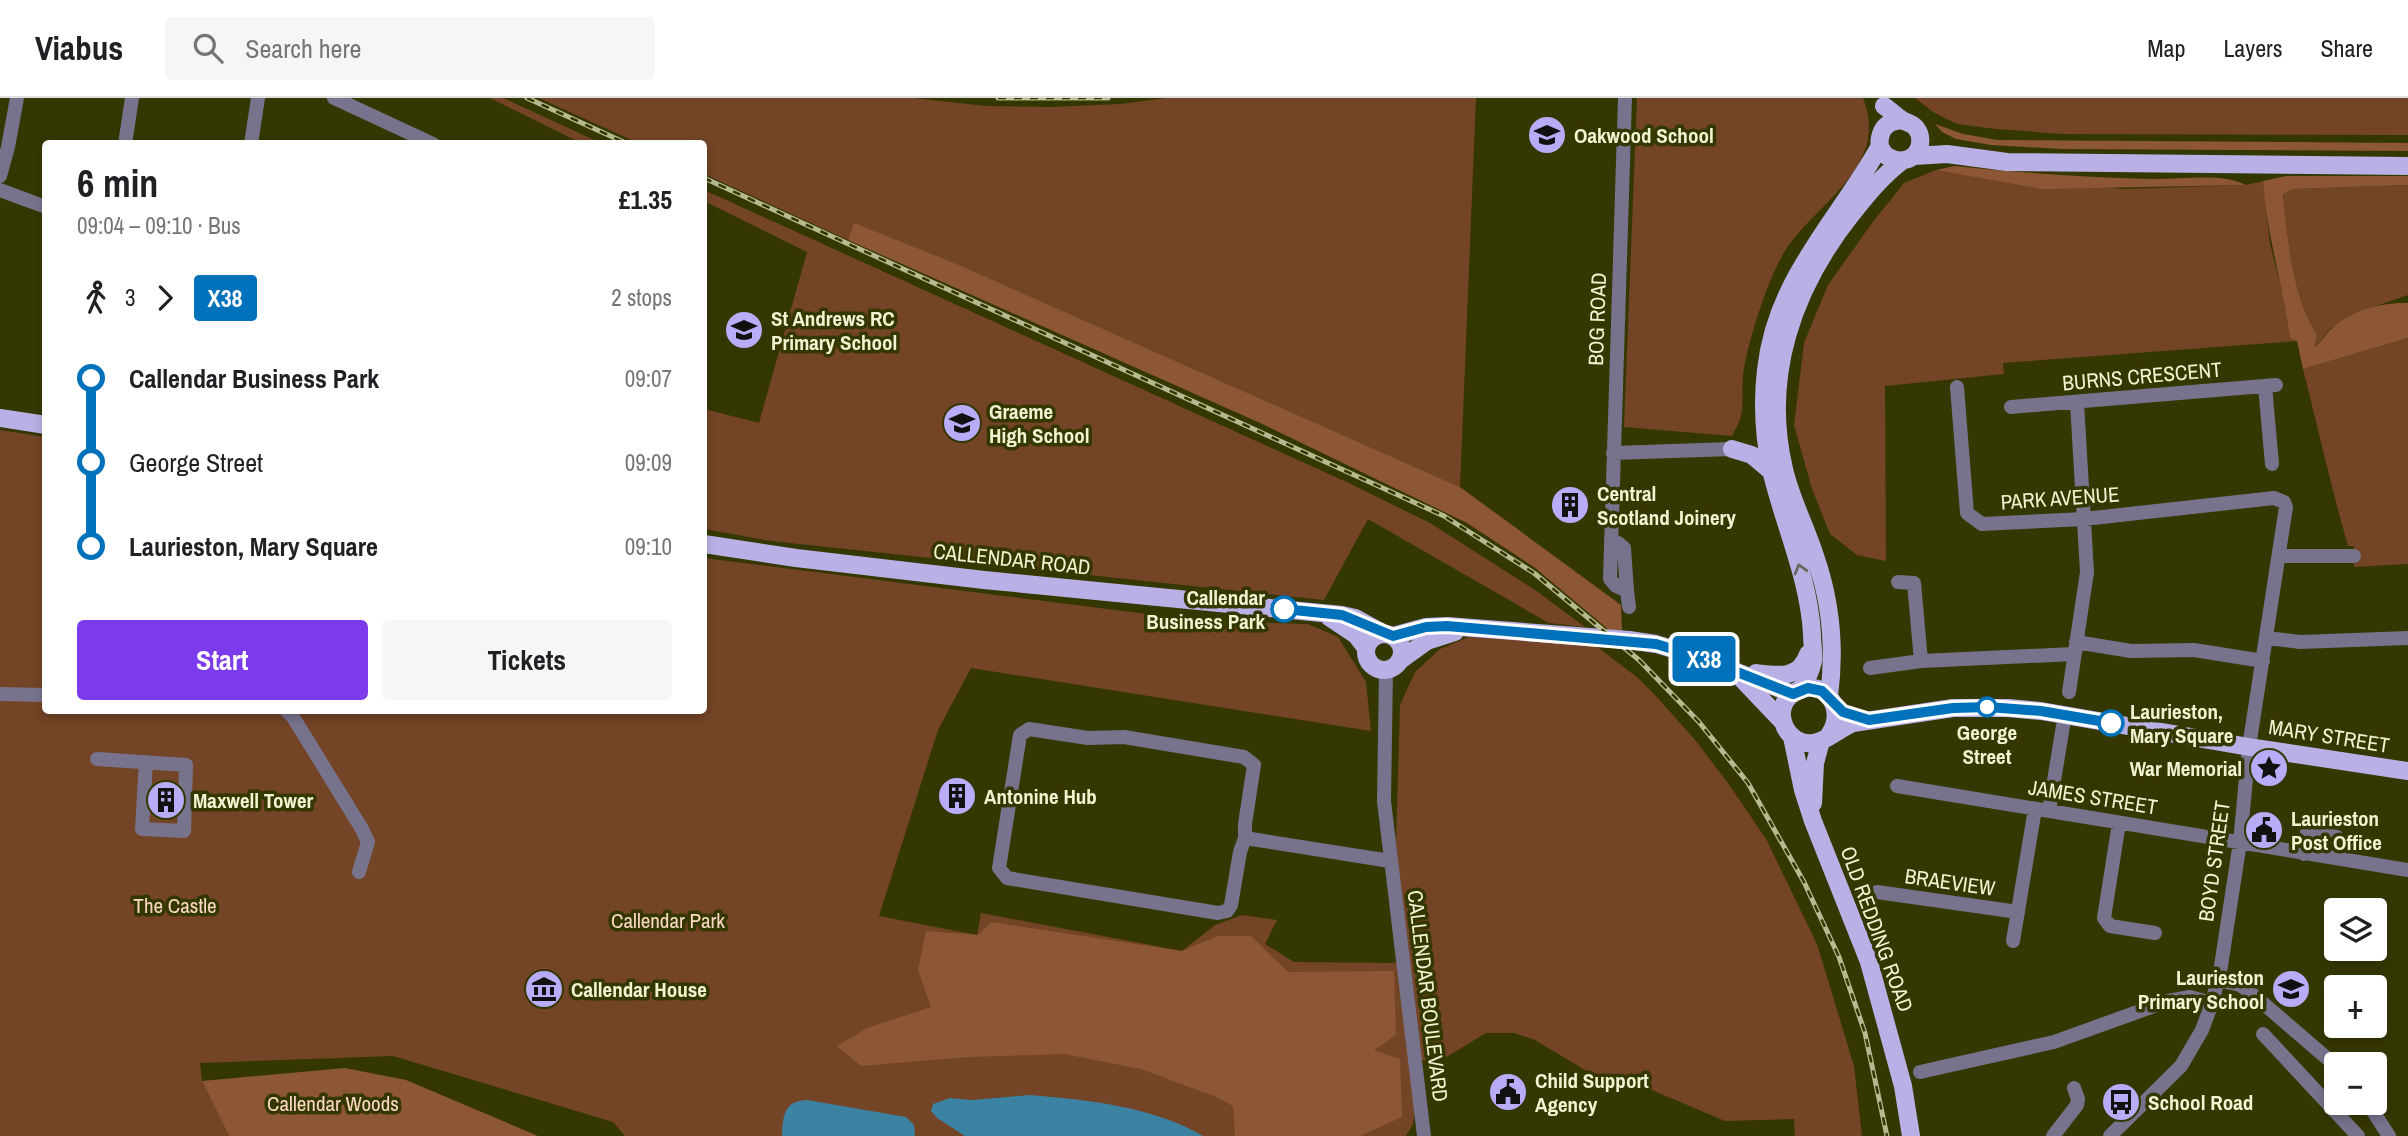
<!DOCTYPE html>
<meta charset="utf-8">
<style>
:root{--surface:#fff;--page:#f6f6f6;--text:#202124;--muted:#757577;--line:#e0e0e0;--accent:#7c3aed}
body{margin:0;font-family:"Archivo Narrow",sans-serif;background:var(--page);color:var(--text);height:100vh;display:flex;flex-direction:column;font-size:26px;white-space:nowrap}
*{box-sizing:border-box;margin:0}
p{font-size:23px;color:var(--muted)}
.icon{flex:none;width:38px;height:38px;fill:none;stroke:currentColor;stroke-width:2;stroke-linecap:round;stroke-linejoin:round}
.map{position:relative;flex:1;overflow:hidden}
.panel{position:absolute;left:42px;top:42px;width:665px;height:574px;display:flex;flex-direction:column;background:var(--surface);border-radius:7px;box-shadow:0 4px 10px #0003}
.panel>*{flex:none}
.badge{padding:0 14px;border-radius:5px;font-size:24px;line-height:46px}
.controls{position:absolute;left:2324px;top:800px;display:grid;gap:14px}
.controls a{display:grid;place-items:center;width:63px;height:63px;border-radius:7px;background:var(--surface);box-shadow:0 4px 10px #0003;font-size:35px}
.map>.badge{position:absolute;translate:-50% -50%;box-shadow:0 0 0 4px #fff}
.legs{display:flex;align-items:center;gap:10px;height:77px;padding:0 35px;font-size:23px}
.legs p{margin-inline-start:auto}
.overview{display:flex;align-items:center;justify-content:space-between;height:119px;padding:0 35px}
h1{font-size:38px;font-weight:800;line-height:52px}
.cta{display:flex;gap:14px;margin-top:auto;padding:14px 35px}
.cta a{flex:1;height:80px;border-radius:7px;background:var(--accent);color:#fff;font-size:28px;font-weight:800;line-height:80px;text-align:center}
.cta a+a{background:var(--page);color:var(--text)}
ul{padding:0 35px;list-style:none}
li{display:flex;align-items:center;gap:24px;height:84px;font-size:26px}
li i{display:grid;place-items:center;width:10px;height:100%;margin:0 9px;background:currentColor}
li i::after{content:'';width:18px;height:18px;margin:-9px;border:5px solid;border-radius:50%;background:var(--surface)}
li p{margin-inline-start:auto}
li:first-child i{background:linear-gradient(#0000 50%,currentColor 0)}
li:last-child i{background:linear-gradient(currentColor 50%,#0000 0)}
header{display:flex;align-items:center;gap:42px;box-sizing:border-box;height:98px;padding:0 35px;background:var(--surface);border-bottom:2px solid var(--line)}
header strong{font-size:33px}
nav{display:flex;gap:38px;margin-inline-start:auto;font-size:24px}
.search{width:490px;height:63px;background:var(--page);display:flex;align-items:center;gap:18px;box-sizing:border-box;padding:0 24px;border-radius:7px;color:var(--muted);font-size:26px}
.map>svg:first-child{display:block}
.green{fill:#734426}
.forest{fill:#8d5735}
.water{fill:#3c82a3}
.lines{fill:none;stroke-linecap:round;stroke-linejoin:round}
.minor{stroke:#77738c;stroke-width:14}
.major{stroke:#b9b1e5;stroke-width:18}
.rail-casing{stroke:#b7ba91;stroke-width:5}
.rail{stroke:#353700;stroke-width:2.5;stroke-dasharray:8;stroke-linecap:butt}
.oneway{stroke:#6a685c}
.line-1-casing{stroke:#fff;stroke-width:16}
.line-1{stroke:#0072bc;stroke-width:10}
.stop-1-dot{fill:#fff;stroke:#0072bc;stroke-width:3.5}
.labels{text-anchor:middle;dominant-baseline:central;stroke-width:7;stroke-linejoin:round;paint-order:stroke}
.poi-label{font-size:21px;font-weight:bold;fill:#f1f4d1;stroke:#353700;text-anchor:start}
.street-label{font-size:21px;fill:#f1f4d1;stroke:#353700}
.stop-label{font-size:21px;font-weight:bold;fill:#f1f4d1;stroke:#353700;text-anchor:end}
.park-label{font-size:21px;fill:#fad8c4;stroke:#353700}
</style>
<header>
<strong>Viabus</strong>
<div class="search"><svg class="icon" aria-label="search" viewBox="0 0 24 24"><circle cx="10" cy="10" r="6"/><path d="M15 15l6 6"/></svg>Search here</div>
<nav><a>Map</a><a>Layers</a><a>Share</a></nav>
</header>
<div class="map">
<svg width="2408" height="1038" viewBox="0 0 2408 1038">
<rect width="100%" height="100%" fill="#353700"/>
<path class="green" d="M490,0H503L601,45H581Z
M539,0H913L986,8L1051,9L1120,6L1167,0H1476L1460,389L957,166L855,126L848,142L704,76V46L638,45Z
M1637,0H1863C1890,69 1817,104 1785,153C1768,180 1750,238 1744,270C1741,285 1744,303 1741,318C1739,325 1735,332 1732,338L1624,329Z
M1915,0H2408V37L2063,36L1996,31L1957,26L1933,14Z
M1936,72L1988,80L2122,91L2246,87L2263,83L2270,146L2286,209L2290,240L2297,243L2003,265L2004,276L1885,288L1886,463L1857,457L1830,436L1812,391L1794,327L1804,245L1828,187L1872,125L1904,85Z
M2408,87V197L2353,216L2330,231L2313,252L2317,237C2292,197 2288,143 2283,96L2293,91Z
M704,92L1353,387L1430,425L1538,494L1585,529L1549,525L1368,421L1324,502L771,443L704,431V311L759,325L807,154L704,103Z
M2408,240V466L2354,469V448H2348C2331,389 2318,330 2303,271Z
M0,332L45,339L46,612H704V460L1203,523L1308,526L1338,539L1366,584L1371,633L971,570L938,632L879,818L977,837L981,815L1182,853L1215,827L1242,817L1277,822L1265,846L1294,864L1392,865L1409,862L1396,745L1400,607L1415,574L1440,551L1469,539L1591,544L1638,580L1656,598L1696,643L1730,688L1766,741L1817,846L1854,968L1862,1038H1795L1794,1021L1725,1023L1640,987L1615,990L1535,942L1514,935H1486L1433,967L1422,962L1413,1026L1406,1038H625L613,1024L393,958L200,965L202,983L229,1038H0Z"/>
<path class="forest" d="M1935,26L1963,36L1998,42L2408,45V53L2062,51L1991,47L1956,41L1942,34Z
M1955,68C2020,75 2085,79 2150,81C2179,82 2221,74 2246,87L2043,91L1936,72Z
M2286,78H2408V87L2293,91L2283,96C2288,143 2292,197 2317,237L2314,250C2319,246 2324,239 2329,233C2349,213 2380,204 2408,205V240L2303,271L2297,243L2290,240C2283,187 2267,138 2263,83Z
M854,125L957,166L1460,389L1621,507L1622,533L1609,532L1534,469L1467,425L1258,324L848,142Z
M992,824L1182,853L1218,838H1251L1288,874L1394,873L1396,937L1374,952L1400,961L1402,1019L1360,1038H1235L1233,1008L1216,999L1141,971L1064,956L968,959L861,968L837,948L867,930L931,909L918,872L926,833L978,837Z
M345,970L406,982L538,1038H229L202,983Z"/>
<path class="water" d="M1030,997C1088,1002 1152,1008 1203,1038H965L937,1020L931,1013L933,1006L950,1000L973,1002Z
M807,1002L906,1019L914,1027L915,1038H782C783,1017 784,1003 807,1002Z"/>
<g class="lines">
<path class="minor" d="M334,0L433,46
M1625,0L1610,481L1616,488L1627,493L1629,509
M125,46L132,0
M251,46L258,0
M0,78L8,49L17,0
M0,92L46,109
M2265,288L2272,366
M1957,289L1967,415L1982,426L2084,421L2274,400L2284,404L2286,409L2249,649L2240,744L2221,868L2212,905L2202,932L2181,968L2110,1038
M2011,309L2276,287
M1613,355L1732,351
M1611,443L1618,445L1624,450L1627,493
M2279,458H2354
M1898,484L1914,485L1921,563
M2267,540L2300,544L2408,540
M2076,544L2131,553L2194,552L2263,563
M1870,570L1921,563L2074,556
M1386,573L1384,703L1424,1038
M2069,594L2087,474L2077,305
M0,596L46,597
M286,612L293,619L362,731L368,744L359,774
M1029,631L1088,640L1124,639L1244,659L1254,667L1245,726V740L1240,754L1231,807L1227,813L1218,815L1007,780L999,770L1020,637Z
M97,661L186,667L184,733L142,731L146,664
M1897,688L2408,772
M2049,713L2063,628
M2119,725L2104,820L2110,828L2155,835
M1245,740L1390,763
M2304,756L2307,734L2337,739
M1877,794L2018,814
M2013,843L2035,711
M2218,882L2240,887L2250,894L2336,968
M2263,936L2358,1038
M1920,974L2054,944L2168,903L2190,899L2212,905
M2367,1004L2389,1038
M2053,1038L2077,1007L2078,1001L2074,990"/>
<path class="major" d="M1884,8C1890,12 1896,18 1902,22C1907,25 1912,25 1916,30C1920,35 1921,40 1920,46C1915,74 1871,63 1881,36C1884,26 1892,23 1902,22
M1914,58L1947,56L2007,64L2408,68
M0,320L46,327
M1732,351L1752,357L1771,373
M704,446L796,460L984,482L1342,517L1355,520L1384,536
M1329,519L1356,537L1366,550
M1366 554a18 18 0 1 1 36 0a18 18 0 1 1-36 0Z
M1393,538L1426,529L1447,528L1629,542L1656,546L1699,559L1793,596
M1402,561L1427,543L1455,534
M1756,575C1779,578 1800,581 1808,556
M1742,581L1783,624
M1800,592C1806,583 1811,573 1813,563C1814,555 1812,545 1812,536C1809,480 1784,427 1771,372C1764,339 1762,306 1766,272C1776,180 1837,125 1880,48
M1829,598C1835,553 1831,505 1816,461C1807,431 1791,402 1784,371C1762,278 1793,190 1851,117C1866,98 1882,78 1902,63
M1829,637C1849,609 1820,575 1792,596C1770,613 1787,649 1814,645C1827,643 1840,630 1853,625L1953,610H2008L2041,613L2249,649L2408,673
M1792,639L1803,692L1813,723L1869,864L1903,988L1911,1038
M1813,705L1815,665L1821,643"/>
<defs>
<path id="rail" d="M527,0L628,46
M998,0H1108
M704,80L1444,418L1534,475L1639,562L1699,624L1748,685L1804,784L1839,859L1865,935L1887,1038"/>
</defs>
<use href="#rail" class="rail-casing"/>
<use href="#rail" class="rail"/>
</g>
<defs><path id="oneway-chevron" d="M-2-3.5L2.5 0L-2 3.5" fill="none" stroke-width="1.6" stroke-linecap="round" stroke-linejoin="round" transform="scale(1.75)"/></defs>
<use class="oneway" href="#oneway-chevron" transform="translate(1800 471) rotate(-106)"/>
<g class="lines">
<defs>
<path id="line-1" d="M1284,511L1342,517L1393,538L1426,529L1447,528L1656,546L1699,559L1793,596L1808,590L1822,593L1843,614L1869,622L1953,610L1988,609L2041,613L2111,625"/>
</defs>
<use href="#line-1" class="line-1-casing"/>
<use href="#line-1" class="line-1"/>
</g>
<defs>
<symbol id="school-disc" viewBox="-11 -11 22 22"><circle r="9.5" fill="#b8abf7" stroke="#353700"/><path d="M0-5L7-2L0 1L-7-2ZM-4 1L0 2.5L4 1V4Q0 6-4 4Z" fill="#111"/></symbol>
<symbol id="building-disc" viewBox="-11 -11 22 22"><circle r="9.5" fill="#b8abf7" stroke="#353700"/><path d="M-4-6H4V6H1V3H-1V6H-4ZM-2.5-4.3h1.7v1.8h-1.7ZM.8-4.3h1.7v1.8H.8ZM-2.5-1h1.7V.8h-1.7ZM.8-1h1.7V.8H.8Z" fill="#111"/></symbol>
<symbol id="sight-disc" viewBox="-11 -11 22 22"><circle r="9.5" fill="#b8abf7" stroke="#353700"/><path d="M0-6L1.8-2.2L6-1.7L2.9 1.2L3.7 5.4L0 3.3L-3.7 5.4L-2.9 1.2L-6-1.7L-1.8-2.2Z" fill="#111"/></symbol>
<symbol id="civic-disc" viewBox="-11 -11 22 22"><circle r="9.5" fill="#b8abf7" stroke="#353700"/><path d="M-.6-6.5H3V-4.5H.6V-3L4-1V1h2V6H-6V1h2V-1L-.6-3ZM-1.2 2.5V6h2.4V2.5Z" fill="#111"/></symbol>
<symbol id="museum-disc" viewBox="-11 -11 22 22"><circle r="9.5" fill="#b8abf7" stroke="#353700"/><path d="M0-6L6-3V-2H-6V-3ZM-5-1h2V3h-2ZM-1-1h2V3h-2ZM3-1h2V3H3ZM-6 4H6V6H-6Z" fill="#111"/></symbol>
<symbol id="bus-disc" viewBox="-11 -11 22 22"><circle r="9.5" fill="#b8abf7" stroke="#353700"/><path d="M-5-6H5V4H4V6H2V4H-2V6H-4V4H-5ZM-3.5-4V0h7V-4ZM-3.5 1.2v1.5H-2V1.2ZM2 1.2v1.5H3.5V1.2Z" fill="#111"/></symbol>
</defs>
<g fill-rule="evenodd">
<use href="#school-disc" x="1525" y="15" width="44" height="44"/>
<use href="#school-disc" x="722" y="210" width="44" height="44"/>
<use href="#school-disc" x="940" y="303" width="44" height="44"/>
<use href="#building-disc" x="1548" y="385" width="44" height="44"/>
<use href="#sight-disc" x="2247" y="648" width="44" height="44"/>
<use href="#building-disc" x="935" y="676" width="44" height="44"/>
<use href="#building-disc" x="144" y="680" width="44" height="44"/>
<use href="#civic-disc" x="2242" y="710" width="44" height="44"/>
<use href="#museum-disc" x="522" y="869" width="44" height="44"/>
<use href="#school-disc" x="2269" y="869" width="44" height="44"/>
<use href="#civic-disc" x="1486" y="972" width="44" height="44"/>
<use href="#bus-disc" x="2099" y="982" width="44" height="44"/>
</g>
<g class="stop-1-dot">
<circle cx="1284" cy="511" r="12"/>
<circle cx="1987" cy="609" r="9"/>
<circle cx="2111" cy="625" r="12"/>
</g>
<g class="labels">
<g class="poi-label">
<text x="1574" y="37">Oakwood School</text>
<text x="771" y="220">St Andrews RC<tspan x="771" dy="24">Primary School</tspan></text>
<text x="989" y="313">Graeme<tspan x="989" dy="24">High School</tspan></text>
<text x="1597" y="395">Central<tspan x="1597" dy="24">Scotland Joinery</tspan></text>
<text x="2242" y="670" text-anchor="end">War Memorial</text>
<text x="984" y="698">Antonine Hub</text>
<text x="193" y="702">Maxwell Tower</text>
<text x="2291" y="720">Laurieston<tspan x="2291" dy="24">Post Office</tspan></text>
<text x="2264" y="879" text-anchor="end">Laurieston<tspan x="2264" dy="24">Primary School</tspan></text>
<text x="571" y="891">Callendar House</text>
<text x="1535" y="982">Child Support<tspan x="1535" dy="24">Agency</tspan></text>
<text x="2148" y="1004">School Road</text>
</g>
<g class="street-label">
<text transform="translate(1597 221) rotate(-88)">BOG ROAD</text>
<text transform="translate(2142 278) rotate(-5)">BURNS CRESCENT</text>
<text transform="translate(2060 400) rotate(-4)">PARK AVENUE</text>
<text transform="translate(1012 461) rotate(6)">CALLENDAR ROAD</text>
<text transform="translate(2329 638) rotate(9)">MARY STREET</text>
<text transform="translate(2093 699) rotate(9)">JAMES STREET</text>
<text transform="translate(2214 763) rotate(-82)">BOYD STREET</text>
<text transform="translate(1950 784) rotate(8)">BRAEVIEW</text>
<text transform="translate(1877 831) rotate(70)">OLD REDDING ROAD</text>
<text transform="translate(1428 898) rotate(83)">CALLENDAR BOULEVARD</text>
</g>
<g class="stop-label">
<text x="1265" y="499">Callendar<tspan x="1265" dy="24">Business Park</tspan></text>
<text x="2130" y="613" text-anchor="start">Laurieston,<tspan x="2130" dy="24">Mary Square</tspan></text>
<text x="1987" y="634" text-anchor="middle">George<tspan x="1987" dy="24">Street</tspan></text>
</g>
<g class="park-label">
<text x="175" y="807">The Castle</text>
<text x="668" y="822">Callendar Park</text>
<text x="333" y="1005">Callendar Woods</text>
</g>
</g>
</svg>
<div class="controls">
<a><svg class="icon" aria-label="layers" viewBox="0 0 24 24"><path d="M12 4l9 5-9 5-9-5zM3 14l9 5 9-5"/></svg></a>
<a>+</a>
<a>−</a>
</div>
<b class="badge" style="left:1704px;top:561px;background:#0072bc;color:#fff">X38</b>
<section class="panel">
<div class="overview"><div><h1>6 min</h1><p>09:04 – 09:10 · Bus</p></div><b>£1.35</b></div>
<div class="legs"><svg class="icon" aria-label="walk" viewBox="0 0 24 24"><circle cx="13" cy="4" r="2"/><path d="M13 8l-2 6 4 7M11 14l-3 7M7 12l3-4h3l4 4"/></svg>3<svg class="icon" aria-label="forward" viewBox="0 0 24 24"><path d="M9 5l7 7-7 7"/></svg><b class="badge" style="background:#0072bc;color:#fff">X38</b><p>2 stops</p></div>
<ul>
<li><i style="color:#0072bc"></i><b>Callendar Business Park</b><p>09:07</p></li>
<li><i style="color:#0072bc"></i><span>George Street</span><p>09:09</p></li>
<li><i style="color:#0072bc"></i><b>Laurieston, Mary Square</b><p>09:10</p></li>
</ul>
<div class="cta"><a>Start</a><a>Tickets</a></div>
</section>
</div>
